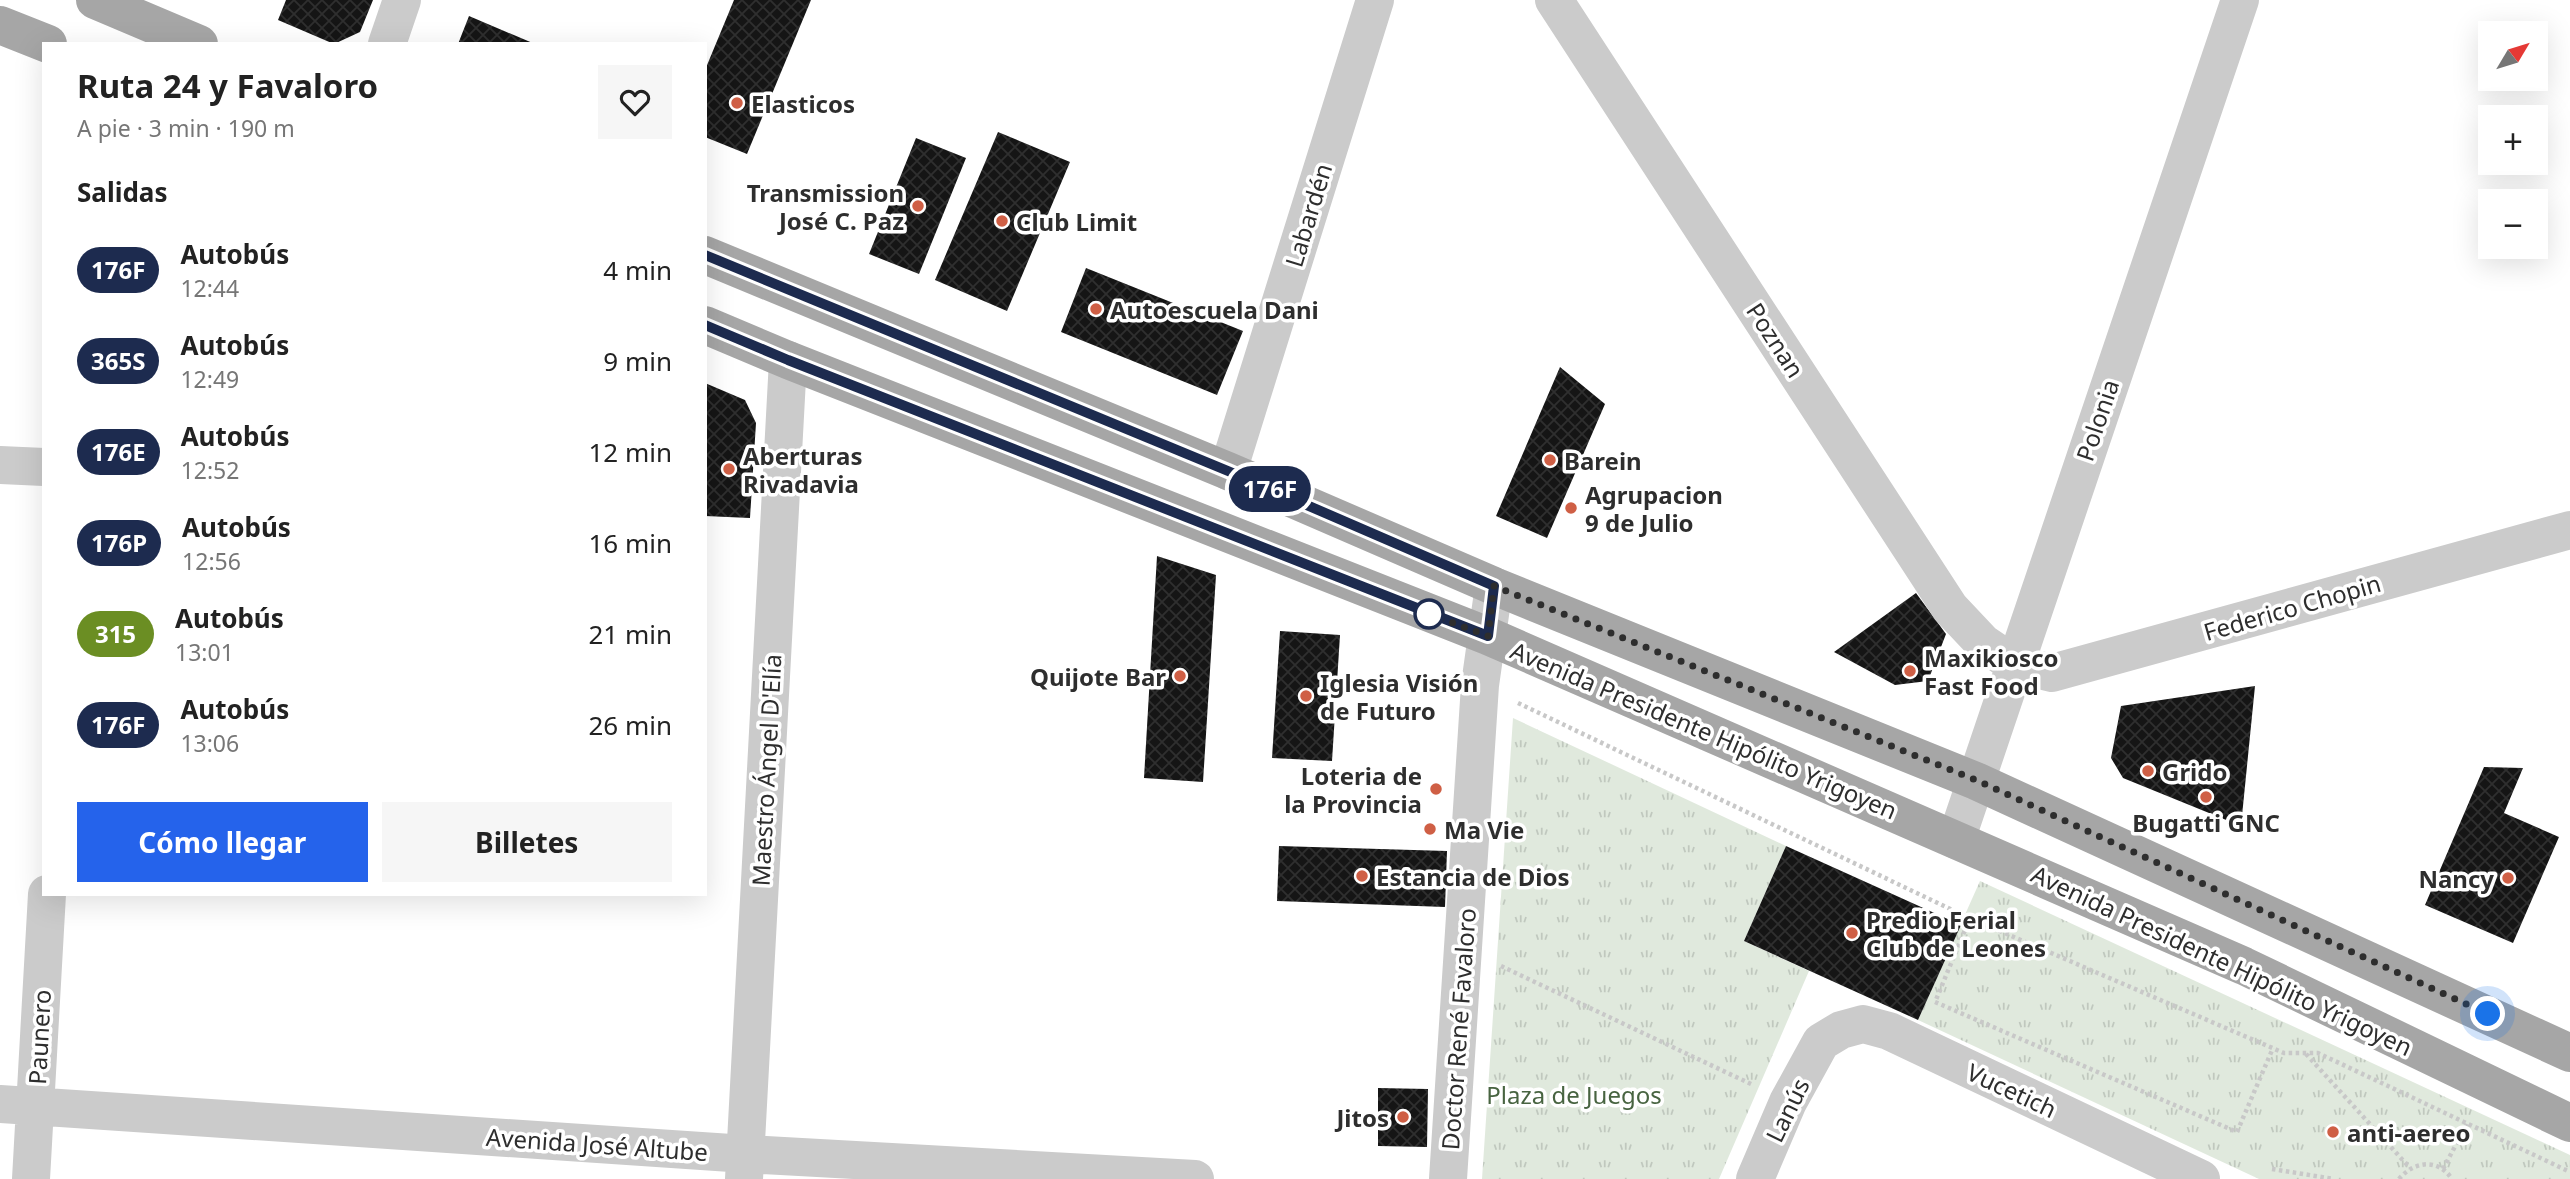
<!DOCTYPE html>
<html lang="es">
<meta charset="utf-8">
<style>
:root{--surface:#fff;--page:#f6f6f6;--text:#222;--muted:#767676;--accent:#2563eb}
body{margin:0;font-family:"Noto Sans",sans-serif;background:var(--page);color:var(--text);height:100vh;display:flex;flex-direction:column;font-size:26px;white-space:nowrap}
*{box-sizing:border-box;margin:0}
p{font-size:23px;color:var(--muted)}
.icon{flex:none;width:38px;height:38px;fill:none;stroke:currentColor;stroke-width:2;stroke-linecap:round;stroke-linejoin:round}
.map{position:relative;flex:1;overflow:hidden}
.sheet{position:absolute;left:42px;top:42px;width:665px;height:854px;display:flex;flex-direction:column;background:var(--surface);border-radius:0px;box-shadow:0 7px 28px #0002}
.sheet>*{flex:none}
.badge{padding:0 14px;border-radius:23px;font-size:24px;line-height:46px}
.needle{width:46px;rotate:52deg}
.controls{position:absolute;left:2478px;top:21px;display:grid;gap:14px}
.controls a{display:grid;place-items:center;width:70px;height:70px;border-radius:0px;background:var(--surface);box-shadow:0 7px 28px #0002;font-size:35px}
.you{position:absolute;width:35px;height:35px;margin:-18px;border:5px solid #fff;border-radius:50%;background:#1a73e8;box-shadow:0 0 0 10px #1a73e833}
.map>.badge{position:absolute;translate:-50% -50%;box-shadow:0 0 0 4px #fff}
h2{padding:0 35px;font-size:26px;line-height:63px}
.round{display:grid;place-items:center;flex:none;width:74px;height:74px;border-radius:0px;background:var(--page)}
.overview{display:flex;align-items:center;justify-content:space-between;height:119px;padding:0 35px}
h1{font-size:33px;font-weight:700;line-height:52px}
.cta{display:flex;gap:14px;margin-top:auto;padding:14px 35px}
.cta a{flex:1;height:80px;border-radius:0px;background:var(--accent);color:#fff;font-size:28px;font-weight:700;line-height:80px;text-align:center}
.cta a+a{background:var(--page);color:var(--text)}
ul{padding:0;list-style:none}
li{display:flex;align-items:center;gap:21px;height:91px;padding:0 35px}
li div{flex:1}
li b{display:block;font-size:26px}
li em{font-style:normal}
li .badge{min-width:77px;font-weight:700;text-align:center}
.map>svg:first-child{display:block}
.grass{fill:url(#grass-tufts)}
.building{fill:url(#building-cross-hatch)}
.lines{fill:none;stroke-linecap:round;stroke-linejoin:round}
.path{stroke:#c8c8c8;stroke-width:4.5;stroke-dasharray:3.5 3.5;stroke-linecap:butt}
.minor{stroke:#cbcbcb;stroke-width:38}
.tertiary{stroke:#cbcbcb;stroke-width:38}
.primary{stroke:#a6a6a6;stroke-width:38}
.line-casing{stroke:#fff;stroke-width:16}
.line{stroke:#1d2b4f;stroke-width:10}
.walk{stroke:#2e2e2e;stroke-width:7;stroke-dasharray:0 12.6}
.poi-dot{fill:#cf5f45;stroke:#fff;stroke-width:2.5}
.stop-dot{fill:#fff;stroke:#1d2b4f;stroke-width:3.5}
.labels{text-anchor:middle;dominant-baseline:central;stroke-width:7;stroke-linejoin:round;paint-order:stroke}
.poi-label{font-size:24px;font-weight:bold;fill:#2e2e2e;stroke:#fff;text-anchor:start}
.street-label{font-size:24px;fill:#2e2e2e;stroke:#fff}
.park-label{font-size:24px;fill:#486441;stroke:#fff}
</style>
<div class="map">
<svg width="2570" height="1179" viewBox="0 0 2570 1179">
<defs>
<pattern id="grass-tufts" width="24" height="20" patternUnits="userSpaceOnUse" patternTransform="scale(1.75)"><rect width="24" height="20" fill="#e0e9dd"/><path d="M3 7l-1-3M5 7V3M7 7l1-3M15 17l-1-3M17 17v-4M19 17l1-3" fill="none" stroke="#c0c8be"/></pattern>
<pattern id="building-cross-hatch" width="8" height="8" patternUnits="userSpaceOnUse" patternTransform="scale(1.75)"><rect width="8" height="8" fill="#151515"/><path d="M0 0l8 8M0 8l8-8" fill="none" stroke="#2f2f2f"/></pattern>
</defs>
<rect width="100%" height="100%" fill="#fff"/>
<path class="grass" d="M1513,718L1786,846L1744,941L1809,971L1719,1179H1482Z
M1980,881L2570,1155V1179H2259L1918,1020Z"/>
<path class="building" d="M286,0H373L360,32L334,44L278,20Z
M734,0H811L747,154L705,137V70Z
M469,16L535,44H458Z
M998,132L1070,162L1007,311L935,280Z
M916,138L966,158L919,274L869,254Z
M1086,268L1243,331L1217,395L1061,332Z
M1560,367L1605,404L1547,538L1496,516Z
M705,383L745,400L756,423L750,518L705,516Z
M1157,556L1216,575L1203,782L1144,778Z
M1916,593L1946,634L1928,681L1895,685L1834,652Z
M1280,631L1340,635L1332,761L1272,758Z
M2255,686L2241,826L2123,778L2111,758L2121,706Z
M2484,767L2523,768L2504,813L2559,837L2513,943L2425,905Z
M1279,846L1447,851L1445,907L1277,901Z
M1786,846L1961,925L1918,1020L1744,941Z
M1378,1088L1428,1089L1427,1147L1378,1146Z"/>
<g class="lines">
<path class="path" d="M1518,703L1965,916L2284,1053H2318L2570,1172
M1970,918L1935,1002L2237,1132L2273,1048
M1501,966L1753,1085
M2306,1054L2410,1168
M2272,1169L2334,1179
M2443,1169L2467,1124
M2399,1179C2414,1161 2438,1158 2452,1179"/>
<path class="minor" d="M1554,0L1950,608L1983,643L2014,664
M387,44L402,0
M0,465L44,467
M1228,471L1375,0
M0,1104L746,1154L1195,1179
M31,1179L47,894
M744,1179L788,360
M1755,1179L1788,1102L1821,1042L1841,1030L1863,1024L1889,1031L2201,1179"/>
<path class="tertiary" d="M2014,664L2052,673L2570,530
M1956,840L2240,0
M1448,1179L1480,685L1494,586"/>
<path class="primary" d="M95,0L199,44
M0,25L48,44
M705,255L1228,471L1494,586L1976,781L2570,1053
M705,325L788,360L1488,636L2244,966L2570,1123"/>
</g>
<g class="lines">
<defs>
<path id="line" d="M705,255L1228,471L1494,586L1488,636L788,360L705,325"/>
</defs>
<use href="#line" class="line-casing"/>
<use href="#line" class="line"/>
<path class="walk" d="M1429,614L1488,636L1494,586L1976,780L2488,1014"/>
</g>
<g class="poi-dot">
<circle cx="737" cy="103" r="7"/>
<circle cx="918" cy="206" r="7"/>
<circle cx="1002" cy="221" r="7"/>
<circle cx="1096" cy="309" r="7"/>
<circle cx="1550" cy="460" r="7"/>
<circle cx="729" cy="469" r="7"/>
<circle cx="1571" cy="508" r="7"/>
<circle cx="1910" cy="671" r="7"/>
<circle cx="1180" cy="676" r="7"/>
<circle cx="1306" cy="696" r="7"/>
<circle cx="2148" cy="771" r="7"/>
<circle cx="1436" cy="789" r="7"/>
<circle cx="2206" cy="797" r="7"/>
<circle cx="1430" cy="829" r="7"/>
<circle cx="1362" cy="876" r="7"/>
<circle cx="2508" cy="878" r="7"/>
<circle cx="1852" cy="933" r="7"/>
<circle cx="1403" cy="1117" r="7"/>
<circle cx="2333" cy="1132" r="7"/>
</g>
<circle class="stop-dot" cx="1429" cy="614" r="14"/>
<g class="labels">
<g class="poi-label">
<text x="751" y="103">Elasticos</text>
<text x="904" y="192" text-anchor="end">Transmission<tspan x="904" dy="28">José C. Paz</tspan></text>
<text x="1016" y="221">Club Limit</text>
<text x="1110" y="309">Autoescuela Dani</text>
<text x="743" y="455">Aberturas<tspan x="743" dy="28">Rivadavia</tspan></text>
<text x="1564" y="460">Barein</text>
<text x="1585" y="494">Agrupacion<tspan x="1585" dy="28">9 de Julio</tspan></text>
<text x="1924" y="657">Maxikiosco<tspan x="1924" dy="28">Fast Food</tspan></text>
<text x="1166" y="676" text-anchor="end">Quijote Bar</text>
<text x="1320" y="682">Iglesia Visión<tspan x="1320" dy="28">de Futuro</tspan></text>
<text x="2162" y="771">Grido</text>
<text x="1422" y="775" text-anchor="end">Loteria de<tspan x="1422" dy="28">la Provincia</tspan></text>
<text x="2206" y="822" text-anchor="middle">Bugatti GNC</text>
<text x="1444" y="829">Ma Vie</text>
<text x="1376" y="876">Estancia de Dios</text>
<text x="2494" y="878" text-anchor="end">Nancy</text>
<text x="1866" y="919">Predio Ferial<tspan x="1866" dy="28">Club de Leones</tspan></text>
<text x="1389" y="1117" text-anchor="end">Jitos</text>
<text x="2347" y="1132">anti-aereo</text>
</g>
<g class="street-label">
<text transform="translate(1308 215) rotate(-73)">Labardén</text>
<text transform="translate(1776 340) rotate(57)">Poznan</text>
<text transform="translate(2097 420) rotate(-71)">Polonia</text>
<text transform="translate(2292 607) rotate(-16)">Federico Chopin</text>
<text transform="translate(1704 730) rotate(23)">Avenida Presidente Hipólito Yrigoyen</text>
<text transform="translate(766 770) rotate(-87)">Maestro Ángel D'Elía</text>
<text transform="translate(2222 960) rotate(25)">Avenida Presidente Hipólito Yrigoyen</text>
<text transform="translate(1458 1029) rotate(-86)">Doctor René Favaloro</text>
<text transform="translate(39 1037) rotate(-87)">Paunero</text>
<text transform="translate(2012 1090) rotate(25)">Vucetich</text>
<text transform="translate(1787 1110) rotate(-64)">Lanús</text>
<text transform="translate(597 1144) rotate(4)">Avenida José Altube</text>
</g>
<g class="park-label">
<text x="1574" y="1094">Plaza de Juegos</text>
</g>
</g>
</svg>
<div class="controls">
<a><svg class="needle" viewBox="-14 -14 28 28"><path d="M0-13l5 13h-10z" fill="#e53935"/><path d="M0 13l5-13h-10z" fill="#767676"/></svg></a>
<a>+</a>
<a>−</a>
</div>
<div class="you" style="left:2488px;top:1014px"></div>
<b class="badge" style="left:1270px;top:489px;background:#1d2b4f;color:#fff">176F</b>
<section class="sheet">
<div class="overview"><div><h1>Ruta 24 y Favaloro</h1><p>A pie · 3 min · 190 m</p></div><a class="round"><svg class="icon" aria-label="heart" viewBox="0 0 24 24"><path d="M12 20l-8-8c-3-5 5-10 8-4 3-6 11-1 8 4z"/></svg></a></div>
<h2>Salidas</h2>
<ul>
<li><span class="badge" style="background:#1d2b4f;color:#fff">176F</span><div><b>Autobús</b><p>12:44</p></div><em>4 min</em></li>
<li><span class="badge" style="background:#1d2b4f;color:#fff">365S</span><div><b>Autobús</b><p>12:49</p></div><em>9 min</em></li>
<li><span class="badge" style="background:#1d2b4f;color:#fff">176E</span><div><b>Autobús</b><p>12:52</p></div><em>12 min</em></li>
<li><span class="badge" style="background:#1d2b4f;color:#fff">176P</span><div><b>Autobús</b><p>12:56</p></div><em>16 min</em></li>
<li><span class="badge" style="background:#6b8e23;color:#fff">315</span><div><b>Autobús</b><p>13:01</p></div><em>21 min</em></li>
<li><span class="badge" style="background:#1d2b4f;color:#fff">176F</span><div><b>Autobús</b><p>13:06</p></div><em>26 min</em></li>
</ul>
<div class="cta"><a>Cómo llegar</a><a>Billetes</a></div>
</section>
</div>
